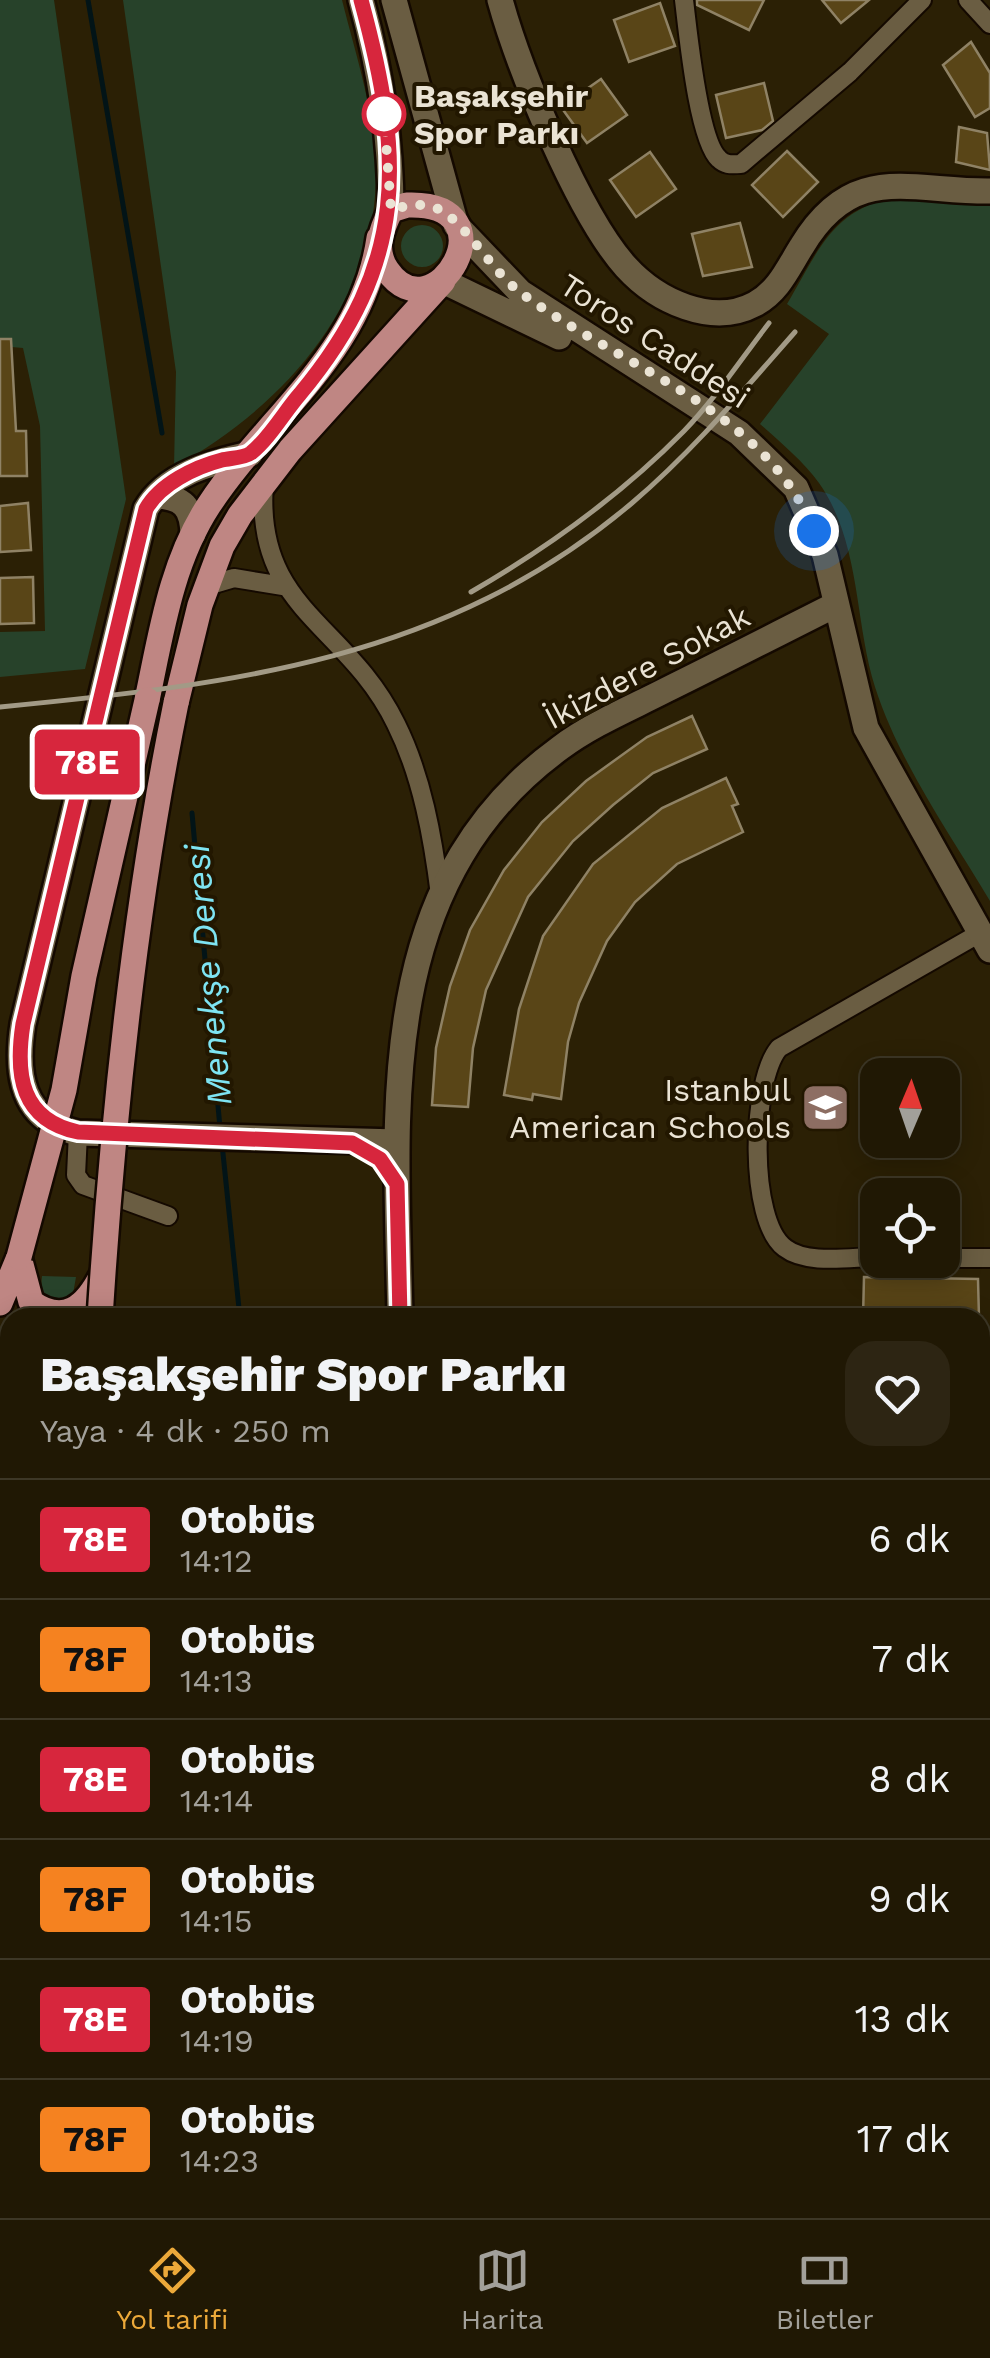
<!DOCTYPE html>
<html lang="tr">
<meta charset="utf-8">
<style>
:root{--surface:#201804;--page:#2d2513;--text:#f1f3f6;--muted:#a2a09a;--line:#3d3726;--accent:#eca93a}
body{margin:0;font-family:"Work Sans",sans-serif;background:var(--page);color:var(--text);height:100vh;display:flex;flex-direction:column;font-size:38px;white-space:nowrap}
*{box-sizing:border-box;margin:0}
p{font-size:32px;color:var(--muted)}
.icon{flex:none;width:55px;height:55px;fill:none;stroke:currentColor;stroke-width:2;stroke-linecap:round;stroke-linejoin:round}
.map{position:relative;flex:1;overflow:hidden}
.side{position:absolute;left:0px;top:1308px;width:990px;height:912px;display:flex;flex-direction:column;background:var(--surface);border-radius:30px 30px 0 0;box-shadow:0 5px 25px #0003,0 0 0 2px var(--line)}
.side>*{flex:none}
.badge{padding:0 20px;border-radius:8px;font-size:35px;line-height:65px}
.needle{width:65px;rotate:2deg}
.tools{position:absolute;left:860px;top:1058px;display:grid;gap:20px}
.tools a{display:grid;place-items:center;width:100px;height:100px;border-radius:20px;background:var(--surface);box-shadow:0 5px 25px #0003,0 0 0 2px var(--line);font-size:50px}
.you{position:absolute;width:50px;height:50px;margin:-25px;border:8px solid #fff;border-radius:50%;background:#1a73e8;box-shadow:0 0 0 15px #1a73e833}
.map>.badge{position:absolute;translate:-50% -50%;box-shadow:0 0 0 5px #fff}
.round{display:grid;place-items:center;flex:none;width:105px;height:105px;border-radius:30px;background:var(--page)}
.overview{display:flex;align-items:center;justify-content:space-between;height:170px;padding:0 40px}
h1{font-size:48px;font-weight:800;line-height:75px}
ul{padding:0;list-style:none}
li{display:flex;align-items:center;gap:30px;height:120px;padding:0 40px;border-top:2px solid var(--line)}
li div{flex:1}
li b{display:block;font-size:38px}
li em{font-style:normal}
li .badge{min-width:110px;font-weight:700;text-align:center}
.tabs{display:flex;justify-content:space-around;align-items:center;height:140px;border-top:2px solid var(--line);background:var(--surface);font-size:28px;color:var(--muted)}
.tabs a{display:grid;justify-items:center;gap:5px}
.tabs .current{color:var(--accent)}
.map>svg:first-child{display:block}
.green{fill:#27422a}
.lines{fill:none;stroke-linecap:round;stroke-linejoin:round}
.stream{stroke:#021417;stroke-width:5}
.building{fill:#594517;stroke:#8f8265;stroke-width:2.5}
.street-casing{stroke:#140900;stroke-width:22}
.secondary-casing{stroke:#140900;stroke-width:30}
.primary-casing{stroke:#140900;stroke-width:30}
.street{stroke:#6a5d42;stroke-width:18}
.secondary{stroke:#6a5d42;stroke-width:25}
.primary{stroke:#bf8683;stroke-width:25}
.rail{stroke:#a29a86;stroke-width:5}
.primary-bridge-casing{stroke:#140900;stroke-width:30;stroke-linecap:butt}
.primary-bridge{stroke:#bf8683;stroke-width:25}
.line-casing{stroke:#fff;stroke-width:22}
.line{stroke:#d7263d;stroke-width:15}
.walk{stroke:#eae3d4;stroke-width:10;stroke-dasharray:0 18}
.stop-dot{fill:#fff;stroke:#d7263d;stroke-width:5}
.labels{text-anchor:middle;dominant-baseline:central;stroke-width:8;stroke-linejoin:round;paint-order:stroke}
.stop-label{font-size:32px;font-weight:bold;fill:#eae3d4;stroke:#221700;text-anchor:start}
.street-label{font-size:32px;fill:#eae3d4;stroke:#221700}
.poi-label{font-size:32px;fill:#eae3d4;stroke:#221700;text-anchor:end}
.water-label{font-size:35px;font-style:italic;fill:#7ee4f2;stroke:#221700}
</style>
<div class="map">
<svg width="990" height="2218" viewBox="0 0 990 2218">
<rect width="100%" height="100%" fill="#2b2005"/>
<path class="green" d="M0,0H54L126,499L85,669L0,677V632L45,631L40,426L23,348L0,346Z
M123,0H342C356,56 376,115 376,173C376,304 283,407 174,467L176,372Z
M900,196L990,204V901C950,834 899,762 875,687C854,620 861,543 819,483C803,461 780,442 760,424L829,334L787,304C819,250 832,208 900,196Z
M401 246a21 21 0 1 1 42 0a21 21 0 1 1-42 0Z
M42,1276L76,1277L73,1294L58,1302C44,1297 40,1291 42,1276Z
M10,1379V1471L0,1468V1382Z
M377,2210H659L662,2218H378Z"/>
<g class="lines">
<path class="stream" d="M88,0L162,433
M192,813L220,1128
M222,1144L240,1318
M333,2210V2218"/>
</g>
<path class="building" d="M697,0H764L749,30L697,5Z
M822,0H869L841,23Z
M660,3L675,46L629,62L614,20Z
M971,42L990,73V108L975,117L943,65Z
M601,79L627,115L587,143L561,107Z
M764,83L773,121L762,130L726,138L716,95Z
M959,127L987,133L990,170L956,162Z
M787,151L818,182L783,217L752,185Z
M650,152L676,189L636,217L610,180Z
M740,223L752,267L703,276L692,234Z
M0,339H11L16,431H26L27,476H0Z
M28,503L31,550L0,552V506Z
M33,577L34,623L0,624V578Z
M692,716L707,749L653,773L613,805L573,841L528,897L486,990L473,1048L468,1107L432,1105L436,1048L450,986L470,930L504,870L542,822L586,781L647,737Z
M726,778L738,804L732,806L743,832L677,864L635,902L607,941L579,1003L568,1042L561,1099L533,1094L532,1100L504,1095L519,1009L543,936L593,864L662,808Z
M864,1277L978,1279L979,1318H863Z"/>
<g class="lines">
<defs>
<path id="street" d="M684,0C688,32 698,140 719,159C726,166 733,164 741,164L850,72L922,0
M968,0L990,24
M264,483C254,610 347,623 396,724C422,776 433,838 440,895
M207,586L234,578L283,586
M78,1133L76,1175L83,1185L168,1216
M878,1257C851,1257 807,1265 785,1248C748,1221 751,1081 779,1048L980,933
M942,1258H990
M980,1432H990
M980,1612L990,1613
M980,1966H990
M360,2210L361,2218"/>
<path id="secondary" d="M361,0C380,69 391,139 391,210
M394,0L456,225L520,292L739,433L796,488L825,555L866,728L990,950
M500,0C519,69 579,215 626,267C657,301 712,327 755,304C779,291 788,268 802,246C853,161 910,192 990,191
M443,281L559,337
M250,454C213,462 166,474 146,509L23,1024C15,1074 21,1120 78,1133L397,1142
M156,496C183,497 192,507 193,534
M400,1318C396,1113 372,885 560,748C592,724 631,708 666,690C723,662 779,633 835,605
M721,2210L724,2218"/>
<path id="primary" d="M407,205C516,201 434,339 387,270C373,250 381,230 391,210Z
M147,700C161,634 171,563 209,505C269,414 363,352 379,238
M176,703L200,605L222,546L240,515L290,450L443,281
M19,1257L31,1302C64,1326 86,1307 102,1275
M0,1303L19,1257
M0,1357L10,1354
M0,1491L10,1492
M0,1537L10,1538
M19,2210L20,2218"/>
</defs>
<use href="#street" class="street-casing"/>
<use href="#secondary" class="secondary-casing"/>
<use href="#primary" class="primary-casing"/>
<use href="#street" class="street"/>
<use href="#secondary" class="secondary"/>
<use href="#primary" class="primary"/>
<path class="rail" d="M471,592C547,548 622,494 684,431C715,399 741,359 769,323
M0,707C234,684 445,661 632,503C692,452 743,391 795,332"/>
<defs>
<path id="primary-bridge" d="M19,1257L64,1090L84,976L147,700
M100,1318C113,1112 135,905 176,703"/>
</defs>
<use href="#primary-bridge" class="primary-bridge-casing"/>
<use href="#primary-bridge" class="primary-bridge"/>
</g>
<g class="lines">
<defs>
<path id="line" d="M361,0C404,158 409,263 300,394C285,411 269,439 251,453C244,458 230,458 222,460C195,467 160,484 146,509L23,1024C15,1075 21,1120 78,1132L352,1143L380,1159L397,1184L400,1318"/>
</defs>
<use href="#line" class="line-casing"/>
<use href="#line" class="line"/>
<path class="walk" d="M384,114L391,210C405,206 421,202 436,208C462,218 491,269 516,289C614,365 766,408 814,531"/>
</g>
<defs>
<symbol id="school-square" viewBox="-11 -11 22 22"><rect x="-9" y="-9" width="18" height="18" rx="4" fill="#8d6e63" stroke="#221700"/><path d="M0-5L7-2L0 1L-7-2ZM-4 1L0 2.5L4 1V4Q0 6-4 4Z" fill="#fff"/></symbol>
</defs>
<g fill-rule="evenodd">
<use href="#school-square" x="798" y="1080" width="55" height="55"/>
</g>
<circle class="stop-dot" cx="384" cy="114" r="20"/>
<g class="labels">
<g class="stop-label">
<text x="414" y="96">Başakşehir<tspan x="414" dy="37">Spor Parkı</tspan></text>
</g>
<g class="street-label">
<text transform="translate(655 341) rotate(33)">Toros Caddesi</text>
<text transform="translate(647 667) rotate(-28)">İkizdere Sokak</text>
</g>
<g class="poi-label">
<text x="791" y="1090">Istanbul<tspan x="791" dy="37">American Schools</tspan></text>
</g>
<g class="water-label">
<text transform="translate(208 975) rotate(-95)">Menekşe Deresi</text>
</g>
</g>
</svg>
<div class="tools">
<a><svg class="needle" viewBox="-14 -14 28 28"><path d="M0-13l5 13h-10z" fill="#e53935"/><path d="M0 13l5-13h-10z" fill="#a2a09a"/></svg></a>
<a><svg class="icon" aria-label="locate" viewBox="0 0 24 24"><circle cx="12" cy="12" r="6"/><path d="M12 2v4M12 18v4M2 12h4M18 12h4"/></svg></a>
</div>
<div class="you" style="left:814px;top:531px"></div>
<b class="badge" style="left:87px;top:762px;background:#d7263d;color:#fff">78E</b>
<section class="side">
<div class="overview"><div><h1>Başakşehir Spor Parkı</h1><p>Yaya · 4 dk · 250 m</p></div><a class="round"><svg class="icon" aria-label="heart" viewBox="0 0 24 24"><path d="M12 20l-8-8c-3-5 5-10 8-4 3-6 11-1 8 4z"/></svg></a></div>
<ul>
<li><span class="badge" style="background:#d7263d;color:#fff">78E</span><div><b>Otobüs</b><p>14:12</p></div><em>6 dk</em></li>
<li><span class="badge" style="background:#f58220;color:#111">78F</span><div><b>Otobüs</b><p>14:13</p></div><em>7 dk</em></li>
<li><span class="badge" style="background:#d7263d;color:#fff">78E</span><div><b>Otobüs</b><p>14:14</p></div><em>8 dk</em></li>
<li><span class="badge" style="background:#f58220;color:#111">78F</span><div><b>Otobüs</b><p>14:15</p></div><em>9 dk</em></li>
<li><span class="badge" style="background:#d7263d;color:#fff">78E</span><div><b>Otobüs</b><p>14:19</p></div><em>13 dk</em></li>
<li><span class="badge" style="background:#f58220;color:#111">78F</span><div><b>Otobüs</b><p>14:23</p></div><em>17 dk</em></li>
</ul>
</section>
</div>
<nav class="tabs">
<a class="current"><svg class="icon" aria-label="directions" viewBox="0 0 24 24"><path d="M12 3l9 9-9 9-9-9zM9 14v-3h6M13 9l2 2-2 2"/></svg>Yol tarifi</a>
<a><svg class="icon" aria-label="map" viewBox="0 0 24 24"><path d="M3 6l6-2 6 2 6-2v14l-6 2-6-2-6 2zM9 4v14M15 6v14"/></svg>Harita</a>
<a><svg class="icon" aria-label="tickets" viewBox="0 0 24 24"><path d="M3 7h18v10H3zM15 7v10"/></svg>Biletler</a>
</nav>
